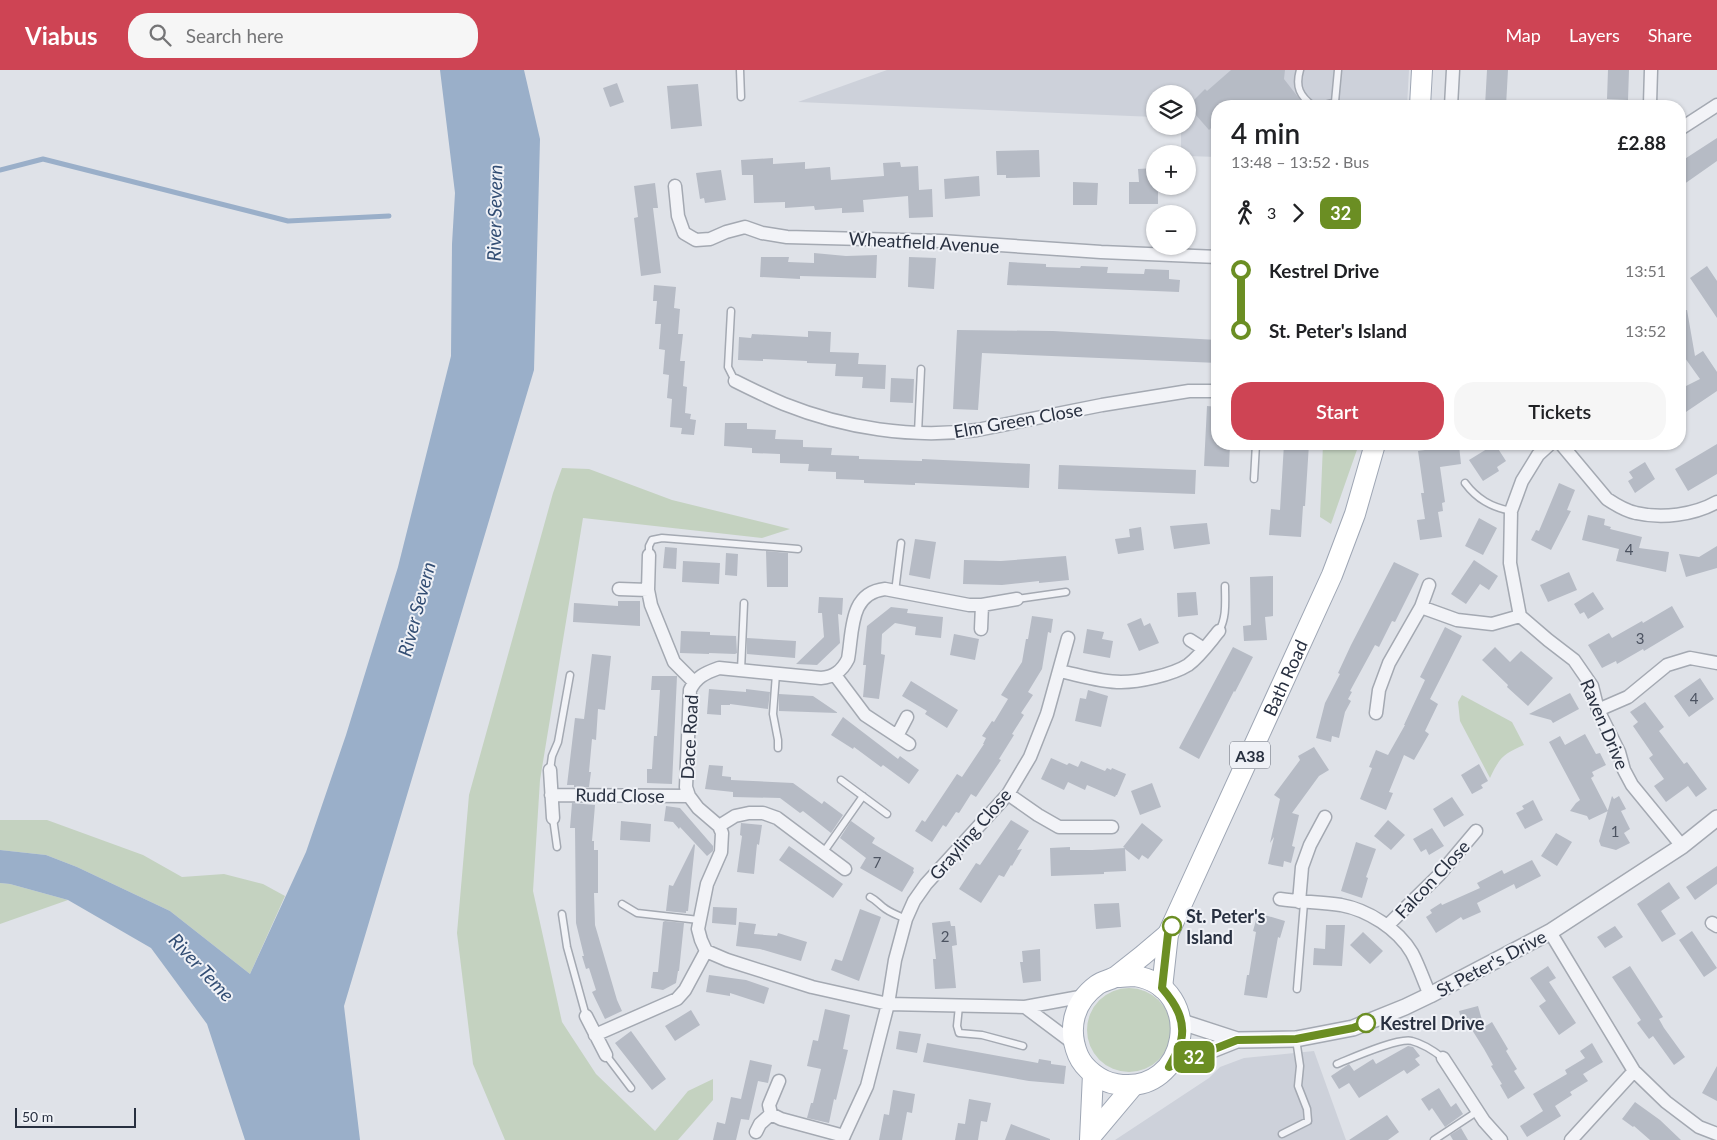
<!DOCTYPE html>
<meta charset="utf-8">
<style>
:root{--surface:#fff;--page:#f6f6f6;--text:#202124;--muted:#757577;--accent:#ce4454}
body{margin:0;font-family:Lato,sans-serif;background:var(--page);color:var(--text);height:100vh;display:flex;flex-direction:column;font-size:19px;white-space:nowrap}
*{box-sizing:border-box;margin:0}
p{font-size:16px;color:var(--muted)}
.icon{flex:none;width:28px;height:28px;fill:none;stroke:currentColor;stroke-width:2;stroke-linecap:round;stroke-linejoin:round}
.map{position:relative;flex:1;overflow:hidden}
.panel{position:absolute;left:1211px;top:30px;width:475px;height:350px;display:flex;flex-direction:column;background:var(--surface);border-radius:20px;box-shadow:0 1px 4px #0004}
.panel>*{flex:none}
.badge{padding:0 10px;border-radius:8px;font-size:18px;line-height:32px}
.buttons{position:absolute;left:1146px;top:15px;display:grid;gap:10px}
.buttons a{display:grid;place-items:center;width:50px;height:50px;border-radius:50%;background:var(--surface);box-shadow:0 1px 4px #0004;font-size:25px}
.scale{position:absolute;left:15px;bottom:12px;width:121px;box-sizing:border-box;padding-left:5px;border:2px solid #283040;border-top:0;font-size:14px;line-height:18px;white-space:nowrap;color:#283040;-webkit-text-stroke:4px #eff1f6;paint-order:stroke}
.map>.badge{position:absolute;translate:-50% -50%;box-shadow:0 0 0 2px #fff}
.legs{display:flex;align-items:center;gap:8px;height:55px;padding:0 20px;font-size:16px}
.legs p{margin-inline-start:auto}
.head{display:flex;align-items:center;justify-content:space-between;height:85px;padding:0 20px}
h1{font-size:28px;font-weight:600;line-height:38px}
.cta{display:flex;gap:10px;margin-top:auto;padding:10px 20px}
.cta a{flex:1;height:58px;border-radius:20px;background:var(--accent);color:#fff;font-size:20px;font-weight:600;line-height:58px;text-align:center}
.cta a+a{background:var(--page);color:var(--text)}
ul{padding:0 20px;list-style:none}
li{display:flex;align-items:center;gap:18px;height:60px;font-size:19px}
li i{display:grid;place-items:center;width:8px;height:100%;margin:0 6px;background:currentColor}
li i::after{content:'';width:12px;height:12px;margin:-6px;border:4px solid;border-radius:50%;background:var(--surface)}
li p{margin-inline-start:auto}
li:first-child i{background:linear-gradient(#0000 50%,currentColor 0)}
li:last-child i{background:linear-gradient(currentColor 50%,#0000 0)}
header{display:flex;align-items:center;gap:30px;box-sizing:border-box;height:70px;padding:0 25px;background:var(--accent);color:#fff}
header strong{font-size:24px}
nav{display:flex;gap:28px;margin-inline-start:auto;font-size:18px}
.search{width:350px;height:45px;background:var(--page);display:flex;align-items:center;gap:12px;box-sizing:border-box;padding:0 18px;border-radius:20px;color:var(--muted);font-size:19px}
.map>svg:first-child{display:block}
.built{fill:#cdd1da}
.green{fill:#c4d2c0}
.water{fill:#9aafc9}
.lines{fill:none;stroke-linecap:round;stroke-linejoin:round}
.stream{stroke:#9aafc9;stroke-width:5}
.building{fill:#b6bbc5}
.service-casing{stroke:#a4a9b2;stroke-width:9}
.minor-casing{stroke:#a4a9b2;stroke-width:15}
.tertiary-casing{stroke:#a4a9b2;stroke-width:18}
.primary-casing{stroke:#9ea6b4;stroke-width:22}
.service{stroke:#f2f3f7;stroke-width:6}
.minor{stroke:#f2f3f7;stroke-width:12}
.tertiary{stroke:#f2f3f7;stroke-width:15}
.primary{stroke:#fff;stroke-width:20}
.line-1-casing{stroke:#fff;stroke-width:11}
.line-1{stroke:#6b8e23;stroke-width:8}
.stop-1-dot{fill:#fff;stroke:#6b8e23;stroke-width:2.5}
.labels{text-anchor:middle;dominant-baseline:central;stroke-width:4;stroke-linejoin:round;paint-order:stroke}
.number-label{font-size:15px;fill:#4c5361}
.shield{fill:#eff1f6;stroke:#646a77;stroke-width:1}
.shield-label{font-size:16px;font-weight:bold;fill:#283040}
.street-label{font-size:18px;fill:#283040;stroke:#eff1f6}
.stop-label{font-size:18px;font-weight:bold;fill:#283040;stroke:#eff1f6;text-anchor:start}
.water-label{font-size:19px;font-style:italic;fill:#324d73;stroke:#eff1f6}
</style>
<header>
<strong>Viabus</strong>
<div class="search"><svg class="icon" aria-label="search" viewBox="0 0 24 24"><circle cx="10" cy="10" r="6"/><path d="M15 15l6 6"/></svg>Search here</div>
<nav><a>Map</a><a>Layers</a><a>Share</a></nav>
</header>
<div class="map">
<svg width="1717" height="1070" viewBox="0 0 1717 1070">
<rect width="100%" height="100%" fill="#dfe2e8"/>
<path class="built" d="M887,0H1409L1407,36H1218L1217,87L1188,86V84H1181V56H1188V24H1155V47L798,32Z
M1314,981L1346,1070H1115L1209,1008L1220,997L1244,988Z"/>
<path class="green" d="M1323,374H1359L1331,454L1320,447Z
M562,398L589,399L672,430L790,459L762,468L583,448L540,710L533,821L562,952L596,1004L655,1061L688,1021L713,1009V1030L678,1070H505L473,994L457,863L469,725L553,423Z
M1462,625L1512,652L1524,675C1503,684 1500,687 1490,708L1460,651L1458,632Z
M0,750H47L143,785L182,807L224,804L263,814L285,826L250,904L170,841L77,797L46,785L0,780Z
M0,813L10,814L68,830L0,854Z
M1087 960a42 42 0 1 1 84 0a42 42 0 1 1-84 0Z"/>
<path class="water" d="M440,0H524L540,69L534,300L344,936L360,1070H245L207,954L151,878L68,830L10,814L0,813V780L46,785L77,797L170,841L250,904L306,782L346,665L398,497L451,286L452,174L455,123Z"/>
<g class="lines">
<path class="stream" d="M0,100L43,89L288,151L389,146"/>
</g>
<path class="building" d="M1231,0H1285L1284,9L1305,36H1218V51L1209,60L1188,36L1205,19L1207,21Z
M1487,0H1508L1506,36H1485Z
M1608,0H1629L1628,30L1607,29Z
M617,13L624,32L610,37L603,18Z
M698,14L702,56L671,59L667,16Z
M1717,68V91L1680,117V92Z
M1039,80L1040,107L1006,108V105H997L996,81Z
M773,88V94L805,92V99L830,97L831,110L884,106L883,93L900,92L901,97L918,96L919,120L932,119L933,147L909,148L908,126L863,130L864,142L842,143V138L815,140L814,136L785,138V132L754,133L753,105H742L741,90Z
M1155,98V116H1158V134H1129V112H1139L1138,99Z
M721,100L726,130L705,133L704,128L700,129L696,103Z
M979,106L980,126L945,129L944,109Z
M1073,112L1098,113L1097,135H1073Z
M655,113L658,138H653L661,203L641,206L634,148L638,147L634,116Z
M814,183L846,186L877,185L876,208L800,206V209L760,207L761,187H789L788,192L814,193Z
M909,187L936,188L934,219L908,217Z
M1009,192L1046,194V197L1080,198L1081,196L1108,197L1107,203L1144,204L1145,199L1169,200V209L1180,210L1179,222L1007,215Z
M1707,196L1717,211V248L1690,208Z
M654,215L676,217L674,238L680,239L678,264H683L680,291H685L683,316L687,317L685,343L691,344L690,349L696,350L694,365L681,364L682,358L670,357L672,329L667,328L669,305L663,304L665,280L659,279L661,254H655L657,231H653Z
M1680,240H1687L1695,286L1703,281L1717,302V321L1680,346V319L1700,309L1680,281Z
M957,260L1053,261L1218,270V293L982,283L978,340L953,339Z
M808,261L831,262L830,282L859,283L858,294L886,295L885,319L862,318L863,307L835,306L836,294L807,293V291L763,289V291L738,290L739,267L751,268L752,264L808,267Z
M891,308L914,309L913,333L890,332Z
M1207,336L1218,337V374H1230L1229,397L1204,396Z
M725,353H747V359L776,360L775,369L803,370V377L832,378L831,385L859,386V389L922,391V389L1030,394L1029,418L915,413V415L864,413V410L836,409V402L808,401L809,394L780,393V384L752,383V378L724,376Z
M1284,374H1309L1305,436H1303L1301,467L1269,465L1271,439L1280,440Z
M1495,374L1506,391L1497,397L1499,401L1483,411L1469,390Z
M1717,374V404L1688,421L1675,399Z
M1459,375L1461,394L1440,397L1445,432L1442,433L1443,441L1438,442L1442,467L1420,470L1417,450L1425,449L1421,423H1424L1418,381Z
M1645,392L1655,409L1635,423L1628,411L1633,408L1629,402Z
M1059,395L1196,400L1195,424L1058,419Z
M1559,413L1575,420L1567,440L1571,441L1551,480L1531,470L1536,460L1539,461Z
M1588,445L1605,449L1604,455L1611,457L1610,459L1642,467L1639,478L1669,482L1666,502L1616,491L1619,479L1582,470Z
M1479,448L1497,458L1483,485L1465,476Z
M1207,453L1210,474L1174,479L1170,456Z
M1141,457L1144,480L1118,484L1115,469L1130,467L1129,459Z
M915,469L936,472L930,509L909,505Z
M1717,476V498L1686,507L1679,484L1699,487Z
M665,477L677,478L676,499L663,498Z
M766,481L788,483V517H767Z
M726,483L738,484L737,506L725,505Z
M1066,486L1069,510L1039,513V511L1002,515L963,514L964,490L1001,491Z
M1474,490L1498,506L1489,520L1480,514L1466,534L1451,524Z
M683,491L720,493L719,514L682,512Z
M1394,492L1419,504L1395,552L1392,551L1379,577L1375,575L1350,621L1352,622L1348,629L1351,631L1345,642L1339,668L1332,666L1331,672L1316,668L1325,633L1340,604L1338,603L1351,575Z
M1569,502L1577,520L1548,532L1540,515Z
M1273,506V546L1265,547L1267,570L1244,571L1243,556L1251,555L1250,507Z
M1196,522L1198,545L1178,547L1177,523Z
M1593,522L1604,539L1588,549L1584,542L1580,544L1574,534Z
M819,527L843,528L842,545L838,544L840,573L817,595L796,594L824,567L822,543H818Z
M618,531H640V556L573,552L574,533L618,536Z
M1672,536L1684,557L1644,581L1643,579L1617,594L1616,591L1602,598L1588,575L1609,563L1612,568L1642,551L1643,553Z
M891,537L908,539L907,543L943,547L941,568L915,565L916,557L895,553L882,564L881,584L885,585L879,629L863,627L866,595H863L867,556Z
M1032,546L1053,549L1051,563L1048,562L1042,599L1028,622L1033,625L1021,643L1024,645L1012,664L1014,665L999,689L1001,690L976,727L971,724L959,743L956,742L946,757L943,755L932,772L915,761L922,750L925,752L957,704L962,707L984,674H983L986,668L982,666L992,651L994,652L1008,629L1001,625L1022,592L1026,569H1028Z
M1141,548L1144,556L1150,553L1159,573L1139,581L1127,554Z
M1445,557L1462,566L1430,629L1438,634L1425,661L1429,664L1414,690L1404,685L1389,722L1393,723L1386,740L1360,729L1372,698L1369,697L1376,680L1388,685L1405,655H1404L1425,610L1420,607Z
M1087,559L1104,562L1102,569L1113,571L1110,588L1083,583Z
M681,561L710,562V565L736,566L737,583L735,584L709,583V584L680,583Z
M954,564L979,569L975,590L950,585Z
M747,568L796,571L795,588L747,584Z
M1233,577L1253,587L1235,622L1234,621L1199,689L1179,678Z
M1495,577L1510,592L1521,581L1553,608L1528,636L1507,617L1508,615L1482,590Z
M592,584L611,586L605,640L598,639L596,670L592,669L589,702H591L589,717H574V715H567L575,648L584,649Z
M652,606H677L672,714L647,713V699H652L654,666H657L660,620H651Z
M1700,608L1714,629L1689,647L1674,626Z
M911,611L958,640L947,658L925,644L927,641L902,626Z
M709,619L746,622V619L770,622L768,639L730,634V635H721V645L707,644Z
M1088,620L1108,626L1101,657L1075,651L1080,628L1086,629Z
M1570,623L1579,639L1553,653L1551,650L1529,644Z
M779,624L813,626L838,643L779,641Z
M1645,632L1664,657L1659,661L1684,694L1687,692L1707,719L1696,727L1688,716L1666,732L1654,716L1664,709L1649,688L1653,685L1633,656L1638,652L1630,642Z
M843,647L898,689L900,686L919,700L909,714L883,695L881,697L854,677L853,679L831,665Z
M1585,664L1596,684L1600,683L1606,695L1592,702L1594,706L1591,708L1608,741L1589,750L1587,746L1570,741L1576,733L1580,730L1549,672L1560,666L1565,675Z
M1314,677L1329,700L1319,706L1292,743L1299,745L1292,776L1295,777L1291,793L1284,791L1283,797L1268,794L1274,767L1270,773L1280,729L1274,725L1300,690L1298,686Z
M1051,688L1067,695L1069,693L1078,697L1081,691L1105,701L1107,698L1111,700L1112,698L1126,704L1117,725H1116L1115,727L1087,715L1085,720L1068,712L1064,720L1041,709Z
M1479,694L1488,711L1481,715L1483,718L1472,724L1461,705Z
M709,695L723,696L722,706L731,707V710L793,713L822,734L824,731L843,745L831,763L803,741L800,743L780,728L733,727V722L705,719Z
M1152,713L1161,737L1140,745L1131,721Z
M1612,726L1614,729L1619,726L1626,739L1621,741L1630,759L1624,763L1630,773L1616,780L1601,776L1599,771Z
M1452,727L1464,745L1444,757L1433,739Z
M1533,730L1543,750L1525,759L1516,743L1524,739L1522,736Z
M572,733L595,735L592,771H594V780H598V823H594L595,855L617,930L622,941L605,949L592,922L596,920L589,898L586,899L582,886H584L576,853L575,758H570Z
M666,736L680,738L713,776V781L707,786L680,757L679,759L673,752L664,751Z
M1011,750L1029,761L1017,780L1022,779L1012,796L1011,795L1004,807L999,805L981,833L959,819L976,793L980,795Z
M1388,750L1405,765L1391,780L1374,766Z
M621,751L651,754L650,772L620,770Z
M851,751L875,768L872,773L914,798L913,801L914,802L902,822L860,798L866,788L840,768Z
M741,753L762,755L759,775L757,774L754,804L737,802L742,766L740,765Z
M1142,753L1163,770L1148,789L1142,785L1139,790L1125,779L1126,801L1104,802V804L1051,806L1050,778L1070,777V780H1092L1125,778L1123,777Z
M1432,758L1444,776L1429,785L1426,779L1421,782L1413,769Z
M1556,763L1572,772L1557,796L1541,786Z
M1356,772L1376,779L1366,807L1368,808L1362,828L1341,821Z
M694,774L695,775L688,841H686V843L666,841L669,815L673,816Z
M789,776L843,814L833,828L779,790Z
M1532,790L1541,806L1516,819L1514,814L1477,833L1481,842L1463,850L1461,847L1436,863L1426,847L1432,843L1430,840L1441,833L1442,835L1480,818L1477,813L1502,800L1504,804Z
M1717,796V814L1695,830L1686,817Z
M1669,812L1680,828L1661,841L1676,864L1662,872L1637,834Z
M1119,833L1121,857L1096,859L1094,834Z
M713,837L737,838L736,855L712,853Z
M860,839L881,847L859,911L831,900L835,889L842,891Z
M1258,843L1285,851L1280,868L1278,867L1267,928L1244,925L1247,905H1249L1256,862L1253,861Z
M665,851L684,853L679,901H678L676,913L663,920L651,918L653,902H658L663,852Z
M950,851L951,856H955L957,875L952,876L956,918L935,919L933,889H936L932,853Z
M739,852L756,854L754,864L777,866L778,863L807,872L801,891L760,879L736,876Z
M1326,855H1345L1342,896L1313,895L1314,878L1325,879Z
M1615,856L1623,867L1605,878L1597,867Z
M1692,861L1717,898L1704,907L1679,870Z
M1363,862L1383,881L1370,894L1350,875Z
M1040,879L1041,911L1023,913L1020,892H1023L1022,881Z
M1548,896L1556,908L1549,912L1576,953L1559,965L1539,936L1546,931L1530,908Z
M1630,896L1663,947L1659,949L1664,958L1685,987L1674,995L1653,966L1649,969L1637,953L1641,950L1612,907Z
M709,905L746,910L769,918L764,934L730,923V926L706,922Z
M1478,936L1484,957L1492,952L1508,979L1506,981L1517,999L1514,1001L1525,1018L1508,1029L1500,1015L1502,1014L1491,996L1493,995L1484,979L1469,955L1463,957L1459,941Z
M825,939L850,945L843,979L848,980L836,1030L834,1029L829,1053L807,1048L811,1033H813L821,999L807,996L813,970L818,971Z
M691,940L700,955L675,971L665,956Z
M631,961L666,1009L652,1020L615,973Z
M899,961L921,964L917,983L896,979Z
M927,973L1038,993L1039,989L1051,991V994L1066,996L1064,1014L1029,1011L923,992Z
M1592,973L1603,992L1583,1004L1588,1011L1570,1022L1572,1025L1555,1036L1561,1046L1527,1067L1520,1056L1543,1041L1533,1024L1567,1004L1565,1000L1585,988L1580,981Z
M1408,976L1413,977L1420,986L1415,989L1420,995L1407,1004L1404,1000L1359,1028L1349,1013L1339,1019L1331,1006L1349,994L1354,1001L1373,989L1376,994Z
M750,990L772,995L768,1013L758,1011L749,1050L741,1049L736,1070H713L717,1052L725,1054L731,1027L741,1029Z
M1717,996V1031L1702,1023Z
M1439,1018L1451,1037L1456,1033L1463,1044L1445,1057L1432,1038L1429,1041L1421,1029Z
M893,1020L915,1024L912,1043L907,1042L902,1070H879L884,1044L889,1045Z
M969,1029L991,1033L987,1052L981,1051L978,1070H955L958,1053L965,1054Z
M1635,1032L1660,1050L1681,1070H1650L1634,1056L1633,1057L1622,1049Z
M1387,1045L1399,1062L1388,1070H1349Z
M1011,1054L1050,1069V1070H1005Z
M1461,1058L1468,1070H1453L1450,1065Z"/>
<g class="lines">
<defs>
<path id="service" d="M740,0L741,27
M1300,0C1295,17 1300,26 1313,36
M1321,36L1335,32L1338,0
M731,241L728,297L735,311
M918,363L921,299
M1254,409L1256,374
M1465,413C1477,429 1491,437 1511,441
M649,485V476L652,470L662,468L798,479
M895,522L901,473
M1017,529L1066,522
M1219,561C1227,547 1225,531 1225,516
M741,600L744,533
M776,604L773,644L778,670V678
M550,700L552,686L558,672L570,605
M841,710L887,744
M553,748L557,777
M823,783L863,726
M870,827C876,830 878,833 883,837C890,843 898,845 906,849
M622,834L637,843L699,850
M562,844L567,877L586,946
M1297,919L1304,833
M959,936L957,956L959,963L982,965L1023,976
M606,985L631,1018
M1337,994C1352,988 1399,967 1412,971C1424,974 1434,981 1443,988
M1282,1064L1308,1051L1307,1039L1298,1016L1300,996L1296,969
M1434,1070L1478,1041"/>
<path id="minor" d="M1651,0L1650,34L1652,36
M1451,36L1453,0
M1680,59L1717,35
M675,116L678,146L684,163L696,170L710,169L726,162L745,157L762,163L787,167L941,171L1101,182L1218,187
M735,311C751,319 767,327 784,334C844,358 913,369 977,360L1102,335L1189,321H1218
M1550,374L1538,385L1522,411L1511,441L1510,493L1520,546L1548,570L1574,590L1592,616L1598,640L1619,682L1624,700L1632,715L1682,776
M1561,374L1607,429C1616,435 1626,441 1636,443C1662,449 1694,445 1717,432
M649,485L648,520L651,535L674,592L694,612
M619,519L648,520
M1017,529L982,535H969L885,519C849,523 853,561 848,589C842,601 834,607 821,608L719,598C705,603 696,607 690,620L686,717L689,726L698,738L719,756L722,763L721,782L707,814L698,859L701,870L706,881L727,890L812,917L888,934L1025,937L1085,926
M1421,537L1429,515
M981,559L982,535
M1190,570L1204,579
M1060,601C1079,605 1100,612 1121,612C1139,612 1172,605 1188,595C1200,586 1209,573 1219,561
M835,605L865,645L909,674
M1598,640L1628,627L1667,595L1690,588L1717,593
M1376,643L1379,620L1389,593L1421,537L1457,550L1492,554L1520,546
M897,666L907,647
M550,700L553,748
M1008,724L1038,745L1059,757H1112
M551,725L689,726
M719,756L735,746L749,743H763L777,748L845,799
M1280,829C1300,832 1321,832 1341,835C1368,840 1398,859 1412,883C1419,896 1424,912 1430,925
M1299,832L1302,797L1310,775L1325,747
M1712,853L1717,856
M1387,856L1439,805L1476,761
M1550,862L1634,1001L1666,1032L1699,1057L1717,1064
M1025,937L1073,973
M586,946L606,985
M595,965L677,929L685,920L706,881
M1443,988L1484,1051L1501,1070
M779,1011L769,1035L771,1044L781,1049L844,1066
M756,1062L760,1054L771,1044
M842,1070L867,1016L888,934L895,890L906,849L914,831L926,814L1008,724L1030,687L1047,644L1068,568
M1571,1070L1634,1001"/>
<path id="tertiary" d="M1182,952L1237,970L1296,969L1353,958L1405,937L1430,925L1550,862L1682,776L1717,748
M1169,997L1237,970"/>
<g id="primary">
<path d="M1420,36L1422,0"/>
<path d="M1116,907C1122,907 1129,906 1135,906C1206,917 1190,1027 1116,1014C1101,1012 1084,999 1078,985C1067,958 1074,932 1097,915C1104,910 1112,910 1118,905C1135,892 1152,878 1168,864"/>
<path id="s1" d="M1162,918L1168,864L1332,505L1355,444L1375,374"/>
<path d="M1091,1066L1133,1016"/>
<path d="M1090,1070L1093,1004"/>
</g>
</defs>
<use href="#service" class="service-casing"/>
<use href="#minor" class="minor-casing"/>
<use href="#tertiary" class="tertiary-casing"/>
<use href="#primary" class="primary-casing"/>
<use href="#service" class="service"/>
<use href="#minor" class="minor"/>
<use href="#tertiary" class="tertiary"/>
<use href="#primary" class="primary"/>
</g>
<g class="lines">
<defs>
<path id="line-1" d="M1172,856L1168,864L1162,918C1175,933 1186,950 1181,971C1179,980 1173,989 1169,997L1237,970L1296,969L1353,958L1366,953"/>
</defs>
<use href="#line-1" class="line-1-casing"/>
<use href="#line-1" class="line-1"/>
</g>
<g class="stop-1-dot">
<circle cx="1172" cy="856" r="9"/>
<circle cx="1366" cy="953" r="9"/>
</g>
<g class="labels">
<g class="number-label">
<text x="1629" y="479">4</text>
<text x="1640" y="568">3</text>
<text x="1694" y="628">4</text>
<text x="1615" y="761">1</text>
<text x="877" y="792">7</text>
<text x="945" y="866">2</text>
</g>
<rect class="shield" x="1230" y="671.5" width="40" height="27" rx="4"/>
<g class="shield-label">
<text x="1250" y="685">A38</text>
</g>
<g class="street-label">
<text transform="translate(924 172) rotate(3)">Wheatfield Avenue</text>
<text transform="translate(1018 350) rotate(-10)">Elm Green Close</text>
<text stroke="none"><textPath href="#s1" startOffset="336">Bath Road</textPath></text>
<text transform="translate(1605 654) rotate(67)">Raven Drive</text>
<text transform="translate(689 667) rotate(-87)">Dace Road</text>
<text transform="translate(620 725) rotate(1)">Rudd Close</text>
<text transform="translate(970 764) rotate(-49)">Grayling Close</text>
<text transform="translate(1432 809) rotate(-47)">Falcon Close</text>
<text transform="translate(1491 893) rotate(-28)">St Peter's Drive</text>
</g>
<g class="stop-label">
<text x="1186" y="846">St. Peter's<tspan x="1186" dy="21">Island</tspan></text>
<text x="1380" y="953">Kestrel Drive</text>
</g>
<g class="water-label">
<text transform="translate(494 143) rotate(-89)">River Severn</text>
<text transform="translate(416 539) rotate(-75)">River Severn</text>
<text transform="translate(202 897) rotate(47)">River Teme</text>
</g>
</g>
</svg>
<div class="buttons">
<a><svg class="icon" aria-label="layers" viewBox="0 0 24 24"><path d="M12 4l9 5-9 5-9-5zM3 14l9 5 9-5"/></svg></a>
<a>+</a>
<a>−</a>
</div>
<div class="scale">50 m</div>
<b class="badge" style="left:1194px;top:987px;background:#6b8e23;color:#fff">32</b>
<section class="panel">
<div class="head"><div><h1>4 min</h1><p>13:48 – 13:52 · Bus</p></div><b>£2.88</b></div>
<div class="legs"><svg class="icon" aria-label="walk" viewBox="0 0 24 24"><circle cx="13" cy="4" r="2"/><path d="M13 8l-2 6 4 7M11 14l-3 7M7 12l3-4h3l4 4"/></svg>3<svg class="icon" aria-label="forward" viewBox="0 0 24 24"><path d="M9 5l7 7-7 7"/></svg><b class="badge" style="background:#6b8e23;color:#fff">32</b></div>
<ul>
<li><i style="color:#6b8e23"></i><b>Kestrel Drive</b><p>13:51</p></li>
<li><i style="color:#6b8e23"></i><b>St. Peter's Island</b><p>13:52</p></li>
</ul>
<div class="cta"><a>Start</a><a>Tickets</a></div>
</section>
</div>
